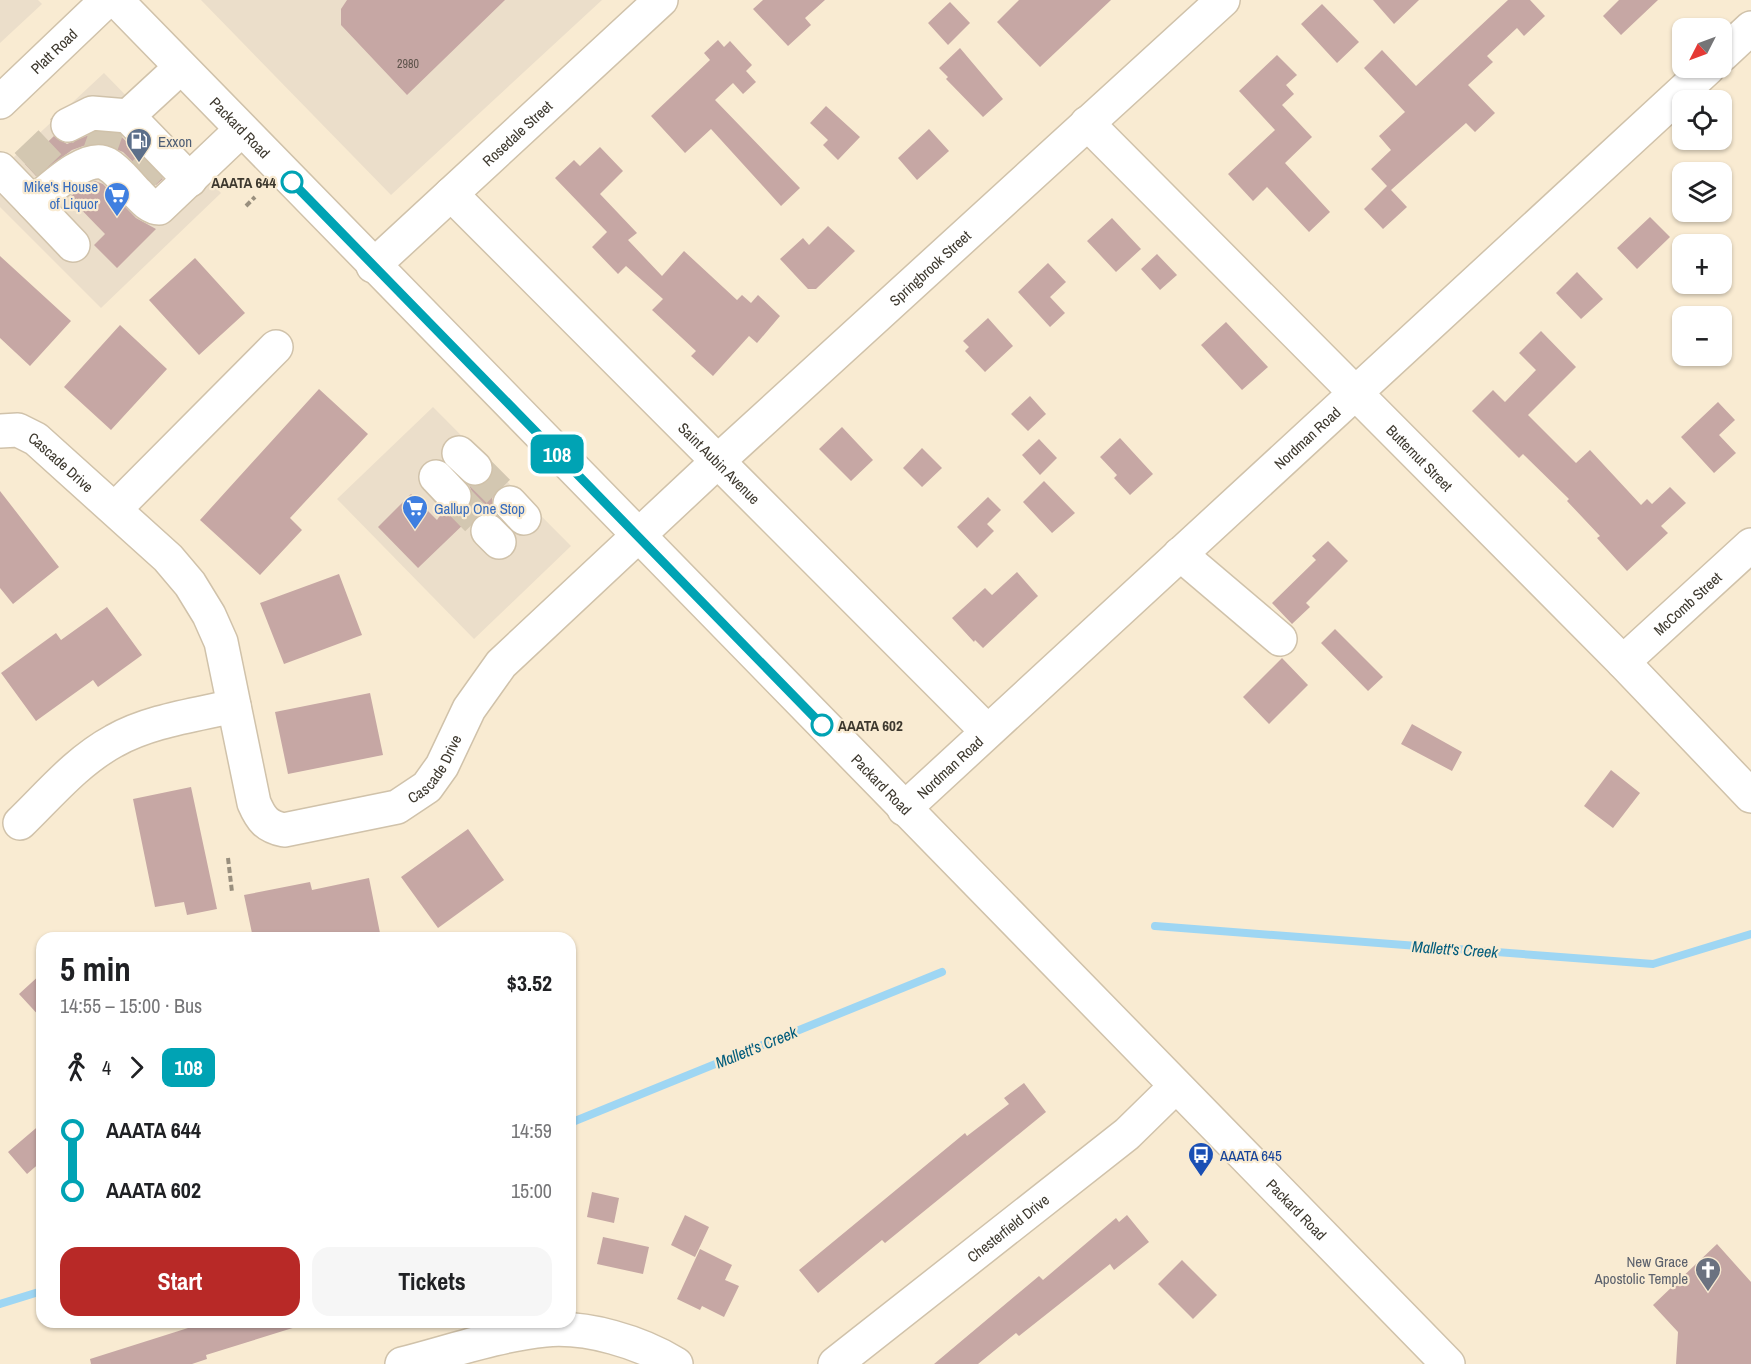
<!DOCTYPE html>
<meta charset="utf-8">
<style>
:root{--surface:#fff;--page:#f6f6f6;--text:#202124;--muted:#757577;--accent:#b82927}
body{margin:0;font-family:"Archivo Narrow",sans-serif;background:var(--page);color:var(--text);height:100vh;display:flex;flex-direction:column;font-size:22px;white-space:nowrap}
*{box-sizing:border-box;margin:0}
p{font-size:20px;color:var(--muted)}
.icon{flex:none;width:33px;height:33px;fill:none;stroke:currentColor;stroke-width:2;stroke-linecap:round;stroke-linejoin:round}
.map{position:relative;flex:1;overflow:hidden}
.details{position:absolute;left:36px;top:932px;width:540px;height:396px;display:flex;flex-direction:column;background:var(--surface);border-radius:18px;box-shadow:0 2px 4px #0004}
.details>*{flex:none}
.badge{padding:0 12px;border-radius:9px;font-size:21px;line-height:39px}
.needle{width:39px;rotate:228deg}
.buttons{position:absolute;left:1672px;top:18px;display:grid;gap:12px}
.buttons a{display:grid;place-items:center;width:60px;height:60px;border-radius:12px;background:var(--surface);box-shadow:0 2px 4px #0004;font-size:30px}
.map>.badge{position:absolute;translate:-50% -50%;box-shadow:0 0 0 3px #fff}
.legs{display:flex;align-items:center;gap:9px;height:66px;padding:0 24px;font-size:20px}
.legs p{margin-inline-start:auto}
.overview{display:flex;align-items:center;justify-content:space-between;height:102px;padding:0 24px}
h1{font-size:33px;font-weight:700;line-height:45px}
.cta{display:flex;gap:12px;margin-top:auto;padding:12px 24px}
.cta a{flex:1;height:69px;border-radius:18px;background:var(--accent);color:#fff;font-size:24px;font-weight:700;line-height:69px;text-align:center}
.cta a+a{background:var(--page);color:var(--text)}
ul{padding:0 24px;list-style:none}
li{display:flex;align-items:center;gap:21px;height:60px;font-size:22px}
li i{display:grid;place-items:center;width:9px;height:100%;margin:0 8px;background:currentColor}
li i::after{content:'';width:15px;height:15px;margin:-8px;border:4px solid;border-radius:50%;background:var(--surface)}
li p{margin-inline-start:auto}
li:first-child i{background:linear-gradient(#0000 50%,currentColor 0)}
li:last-child i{background:linear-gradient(currentColor 50%,#0000 0)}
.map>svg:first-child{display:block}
.commercial{fill:#ebdeca}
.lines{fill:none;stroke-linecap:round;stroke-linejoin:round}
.stream{stroke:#9ed6f3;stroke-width:8}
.building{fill:#c6a7a4}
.minor-tunnel{stroke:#d3c7b1;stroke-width:33;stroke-dasharray:33 16;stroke-linecap:butt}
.minor-casing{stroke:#d0c2aa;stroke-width:36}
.major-casing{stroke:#d0c2aa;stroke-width:36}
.path{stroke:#998f7e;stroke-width:4;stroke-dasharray:6 3;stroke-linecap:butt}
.minor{stroke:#fff;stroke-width:33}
.major{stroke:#fff;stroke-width:33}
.line-1-casing{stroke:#fff;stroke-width:14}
.line-1{stroke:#00a3b4;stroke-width:9}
.stop-1-dot{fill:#fff;stroke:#00a3b4;stroke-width:3}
.labels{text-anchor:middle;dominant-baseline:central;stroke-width:4.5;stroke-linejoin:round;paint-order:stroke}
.number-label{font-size:12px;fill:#5f544c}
.street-label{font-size:15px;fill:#3d382e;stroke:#f9ebd2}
.service-label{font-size:15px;fill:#4e5e75;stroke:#f9ebd2;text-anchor:start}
.stop-label{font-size:15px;font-weight:bold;fill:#3d382e;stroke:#f9ebd2;text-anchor:end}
.shop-label{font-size:15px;fill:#366cbe;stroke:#f9ebd2;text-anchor:end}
.transit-label{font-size:15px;fill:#164399;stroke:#f9ebd2;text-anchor:start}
.worship-label{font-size:15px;fill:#5b616d;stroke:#f9ebd2;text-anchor:end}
.water-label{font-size:16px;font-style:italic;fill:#015b7b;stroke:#f9ebd2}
</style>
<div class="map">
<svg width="1751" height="1364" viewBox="0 0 1751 1364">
<rect width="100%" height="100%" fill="#f9ebd2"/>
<path class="commercial" d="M0,0H38L42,4L0,43Z
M201,0H602L391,195Z
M104,73L221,193L101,308L0,207V170Z
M433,407L571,546L474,639L337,499Z"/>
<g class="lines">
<path class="stream" d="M1155,926L1653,964L1751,934
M570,1123L942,972
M0,1304L42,1291"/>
</g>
<path class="building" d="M347,0H505L407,95L341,25V9Z
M763,0H825L805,18L811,25L788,46L753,9Z
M1019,0H1111L1040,67L997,22Z
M1373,0H1419L1394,24Z
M1508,0H1530L1545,16L1524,36L1517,28L1487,56L1493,62L1468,85L1495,113L1475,132L1466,123L1391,190L1407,207L1383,229L1364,209L1387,186L1371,169L1391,150L1379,136L1405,112L1364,68L1382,50L1416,86Z
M1619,0H1658L1621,35L1603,16Z
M950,2L970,23L948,45L928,23Z
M1322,4L1359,42L1337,63L1301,24Z
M718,40L724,47L730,41L752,65L746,71L756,82L743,94L733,83L715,100L800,188L781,206L711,129L685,153L651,116L710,60L704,53Z
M960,48L1003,99L983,117L946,79L948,77L939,68Z
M1277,55L1297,75L1286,85L1294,94L1282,105L1312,137L1285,163L1330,212L1309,232L1267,187L1253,201L1228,174L1275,130L1239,91Z
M826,106L860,137L838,160L823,145L828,140L810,123Z
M929,129L949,151L917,180L898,158Z
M96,132L119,134L163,179L156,185L123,152L103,144L86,145L72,150L36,176L25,164L54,136L67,144Z
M600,147L623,171L600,194L637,233L628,240L662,276L684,251L737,300L742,295L751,303L758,295L780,316L757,343L749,336L713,376L691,356L696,351L652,310L663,299L626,266L618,274L592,247L607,232L555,178L574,160L580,166Z
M95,181L103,184L136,218L156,229L117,268L94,245L105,234L69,197Z
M1650,217L1670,237L1637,269L1617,248Z
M1112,218L1141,249L1116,272L1087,241Z
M828,226L855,251L816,289H808L780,259L803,238L809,245Z
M1157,254L1177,275L1160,290L1141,269Z
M0,256L71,321L30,366L0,338Z
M195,258L245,313L199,355L149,300Z
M1048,263L1066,282L1050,297L1065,313L1050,327L1018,292Z
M1577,272L1603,299L1581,319L1556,293Z
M988,318L1013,346L985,372L965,351L969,347L963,341Z
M1226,322L1268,367L1242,390L1201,345Z
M120,325L167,369L111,430L64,387Z
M1541,331L1576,367L1528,415L1576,463L1590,450L1641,505L1647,499L1652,504L1670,487L1686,503L1661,526L1668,533L1627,571L1597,538L1600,536L1567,501L1569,499L1523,454L1519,458L1472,411L1493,390L1505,402L1536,370L1519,353Z
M319,389L368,434L290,518L302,530L260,575L200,520Z
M1030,396L1046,414L1028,431L1011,414Z
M1718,402L1735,420L1719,435L1736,453L1714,473L1681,437Z
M842,427L873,460L851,481L819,449Z
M1120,438L1153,474L1130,495L1114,478L1117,475L1100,457Z
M1039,439L1057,458L1040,475L1022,455Z
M922,448L942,468L922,487L903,468Z
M492,475L503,486L492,498L495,514L483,513L472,522L469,519L418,568L378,527L411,494L437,520L443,511L459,514L467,509L472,502V492L469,485L481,486Z
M1044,481L1075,513L1052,533L1023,502Z
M0,491L59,567L13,604L0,588Z
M988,497L1001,510L987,524L994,531L977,548L957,527Z
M1328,541L1348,561L1306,603L1310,607L1292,624L1272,603L1316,560L1312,556Z
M1017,572L1038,596L983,648L975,640L974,642L952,618L985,588L992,595Z
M339,574L362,635L284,664L260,603Z
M107,607L142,655L98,687L93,680L36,721L1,673L56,633L61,640Z
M1335,629L1383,677L1368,691L1321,643Z
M1282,658L1308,685L1269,724L1243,697Z
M370,693L383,755L288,774L275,712Z
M1412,724L1462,752L1452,771L1401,744Z
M1611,770L1640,793L1613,828L1584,806Z
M191,787L217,909L187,915L184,902L155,907L133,799Z
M468,829L504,880L438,928L401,877Z
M369,878L381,938H253L244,895L310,882L312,890Z
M42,973V1019L19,994Z
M1024,1083L1046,1112L885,1243L882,1240L818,1293L799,1270L965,1133L967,1136L1009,1104L1004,1098Z
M42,1123V1161L27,1174L8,1152Z
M592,1192L619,1198L614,1223L587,1217Z
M685,1215L709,1227L695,1257L671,1245Z
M1127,1215L1149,1242L1114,1270L1110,1264L1019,1336L1016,1333L978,1364H934L1039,1276L1043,1280L1116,1218L1119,1222Z
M603,1237L649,1247L643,1274L597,1264Z
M1717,1244L1751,1282V1364H1676L1678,1332L1653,1305Z
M700,1249L732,1265L725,1280L739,1286L724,1317L702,1306L700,1310L677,1299Z
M1182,1260L1217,1295L1193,1319L1158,1284Z
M207,1322H299V1326L206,1355L207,1359L192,1364H91L90,1359Z"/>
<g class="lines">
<path class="minor-tunnel" d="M99,153L109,125
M26,165L68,125
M136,181L156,161
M475,468L510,503
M454,496L488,531"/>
<defs>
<g id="minor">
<path d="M1722,55L1751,28"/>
<path d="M180,68L128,116L190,180"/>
<path id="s1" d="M1087,123L1623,662L1751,796"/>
<path d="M68,125L92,113L128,116"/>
<path d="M0,169L33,203C49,190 87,152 107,164C118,170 128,184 137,193C143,199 150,208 159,208L241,130"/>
<path id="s2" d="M451,194L987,731"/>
<path d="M33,203L73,245"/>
<path id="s3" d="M373,266L661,0"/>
<path id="s4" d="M0,431L18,430L36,439L168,558L190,584L209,615L221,642L254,803C261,819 266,826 284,830L397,807L427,787L442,766L469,709L501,664L718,461L1223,0"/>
<path d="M459,453L475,468"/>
<path d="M436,477L454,496"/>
<path d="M510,503L524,518"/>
<path d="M115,509L276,347"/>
<path d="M488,531L499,542"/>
<path d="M1180,554L1280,639"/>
<path id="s5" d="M1623,662L1751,545"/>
<path id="s6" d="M904,809L1708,68"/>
<path d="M20,823C49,795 77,761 114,741C149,721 195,715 234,706"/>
<path d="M402,1364C449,1352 497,1335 545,1330C587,1326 640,1342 676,1364"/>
<path id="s7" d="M835,1364L1127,1134L1175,1087"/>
</g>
<g id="major">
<path id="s8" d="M116,0L1448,1364"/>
<path id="s9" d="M0,102L107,0"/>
</g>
</defs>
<use href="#minor" class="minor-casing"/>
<use href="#major" class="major-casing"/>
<path class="path" d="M246,206L255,197
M228,858L232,892"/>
<use href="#minor" class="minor"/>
<use href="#major" class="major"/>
</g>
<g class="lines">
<defs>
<path id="line-1" d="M292,182L822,725"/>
</defs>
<use href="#line-1" class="line-1-casing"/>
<use href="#line-1" class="line-1"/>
</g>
<defs>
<symbol id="fuel-pin" viewBox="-11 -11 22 30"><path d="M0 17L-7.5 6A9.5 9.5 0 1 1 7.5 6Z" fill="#5c6f8a" stroke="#f9ebd2"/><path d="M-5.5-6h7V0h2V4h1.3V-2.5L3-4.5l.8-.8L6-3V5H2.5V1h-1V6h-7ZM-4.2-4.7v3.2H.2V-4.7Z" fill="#fff"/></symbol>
<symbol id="supermarket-pin" viewBox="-11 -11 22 30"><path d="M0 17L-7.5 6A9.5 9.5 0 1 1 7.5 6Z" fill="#3f7fe0" stroke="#f9ebd2"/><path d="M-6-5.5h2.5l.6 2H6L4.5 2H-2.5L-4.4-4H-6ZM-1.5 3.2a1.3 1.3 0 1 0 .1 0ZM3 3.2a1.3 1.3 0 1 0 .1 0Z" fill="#fff"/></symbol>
<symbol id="bus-pin" viewBox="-11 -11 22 30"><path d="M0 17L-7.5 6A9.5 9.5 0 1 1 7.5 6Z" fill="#1a4fb4" stroke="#f9ebd2"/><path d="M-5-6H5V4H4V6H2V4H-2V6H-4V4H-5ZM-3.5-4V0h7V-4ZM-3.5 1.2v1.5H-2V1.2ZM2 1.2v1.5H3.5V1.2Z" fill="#fff"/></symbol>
<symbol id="church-pin" viewBox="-11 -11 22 30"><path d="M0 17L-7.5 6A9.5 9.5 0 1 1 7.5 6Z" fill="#6b7280" stroke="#f9ebd2"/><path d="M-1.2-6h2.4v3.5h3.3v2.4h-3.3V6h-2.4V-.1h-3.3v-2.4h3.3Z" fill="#fff"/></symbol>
</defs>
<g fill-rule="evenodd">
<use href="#fuel-pin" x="124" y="126" width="30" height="40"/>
<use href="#supermarket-pin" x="102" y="180" width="30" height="40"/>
<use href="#supermarket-pin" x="400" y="493" width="30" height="40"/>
<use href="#bus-pin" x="1186" y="1140" width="30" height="40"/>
<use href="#church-pin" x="1693" y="1255" width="30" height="40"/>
</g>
<g class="stop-1-dot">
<circle cx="292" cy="182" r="10"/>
<circle cx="822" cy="725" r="10"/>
</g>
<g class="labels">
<g class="number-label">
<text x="408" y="64">2980</text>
</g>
<g class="street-label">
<text stroke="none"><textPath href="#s9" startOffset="74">Platt Road</textPath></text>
<text stroke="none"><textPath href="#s8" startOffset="178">Packard Road</textPath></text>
<text stroke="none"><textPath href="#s3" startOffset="196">Rosedale Street</textPath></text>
<text stroke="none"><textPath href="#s4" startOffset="1402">Springbrook Street</textPath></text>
<text stroke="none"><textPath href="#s6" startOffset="548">Nordman Road</textPath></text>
<text stroke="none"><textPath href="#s1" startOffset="472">Butternut Street</textPath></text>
<text stroke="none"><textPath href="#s2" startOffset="380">Saint Aubin Avenue</textPath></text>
<text stroke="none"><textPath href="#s4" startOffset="72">Cascade Drive</textPath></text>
<text stroke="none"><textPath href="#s5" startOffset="87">McComb Street</textPath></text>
<text stroke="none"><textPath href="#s4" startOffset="693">Cascade Drive</textPath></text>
<text stroke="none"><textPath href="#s6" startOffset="62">Nordman Road</textPath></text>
<text stroke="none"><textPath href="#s8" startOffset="1096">Packard Road</textPath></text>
<text stroke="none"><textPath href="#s8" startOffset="1690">Packard Road</textPath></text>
<text stroke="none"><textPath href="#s7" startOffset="220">Chesterfield Drive</textPath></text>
</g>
<g class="service-label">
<text x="158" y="141">Exxon</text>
</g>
<g class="stop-label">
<text x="276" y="182">AAATA 644</text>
<text x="838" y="725" text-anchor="start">AAATA 602</text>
</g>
<g class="shop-label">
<text x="98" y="186">Mike's House<tspan x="98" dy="17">of Liquor</tspan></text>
<text x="434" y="508" text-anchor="start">Gallup One Stop</text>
</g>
<g class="transit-label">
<text x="1220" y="1155">AAATA 645</text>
</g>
<g class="worship-label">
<text x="1688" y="1261">New Grace<tspan x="1688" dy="17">Apostolic Temple</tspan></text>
</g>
<g class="water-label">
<text transform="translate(1455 949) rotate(4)">Mallett's Creek</text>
<text transform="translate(756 1047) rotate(-22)">Mallett's Creek</text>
</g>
</g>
</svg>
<div class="buttons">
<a><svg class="needle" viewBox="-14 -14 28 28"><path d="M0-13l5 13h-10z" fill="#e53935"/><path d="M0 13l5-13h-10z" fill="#757577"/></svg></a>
<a><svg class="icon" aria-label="locate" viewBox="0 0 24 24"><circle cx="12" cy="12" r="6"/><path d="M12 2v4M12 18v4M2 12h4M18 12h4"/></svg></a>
<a><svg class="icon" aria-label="layers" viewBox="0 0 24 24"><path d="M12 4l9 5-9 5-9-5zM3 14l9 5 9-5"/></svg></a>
<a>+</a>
<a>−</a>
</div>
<b class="badge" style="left:557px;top:454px;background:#00a3b4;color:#fff">108</b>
<section class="details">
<div class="overview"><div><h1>5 min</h1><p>14:55 – 15:00 · Bus</p></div><b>$3.52</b></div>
<div class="legs"><svg class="icon" aria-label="walk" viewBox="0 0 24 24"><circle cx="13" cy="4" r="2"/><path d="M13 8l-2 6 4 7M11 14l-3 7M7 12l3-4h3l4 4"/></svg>4<svg class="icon" aria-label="forward" viewBox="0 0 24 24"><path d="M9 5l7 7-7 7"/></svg><b class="badge" style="background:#00a3b4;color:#fff">108</b></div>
<ul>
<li><i style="color:#00a3b4"></i><b>AAATA 644</b><p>14:59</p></li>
<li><i style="color:#00a3b4"></i><b>AAATA 602</b><p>15:00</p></li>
</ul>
<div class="cta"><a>Start</a><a>Tickets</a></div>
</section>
</div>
